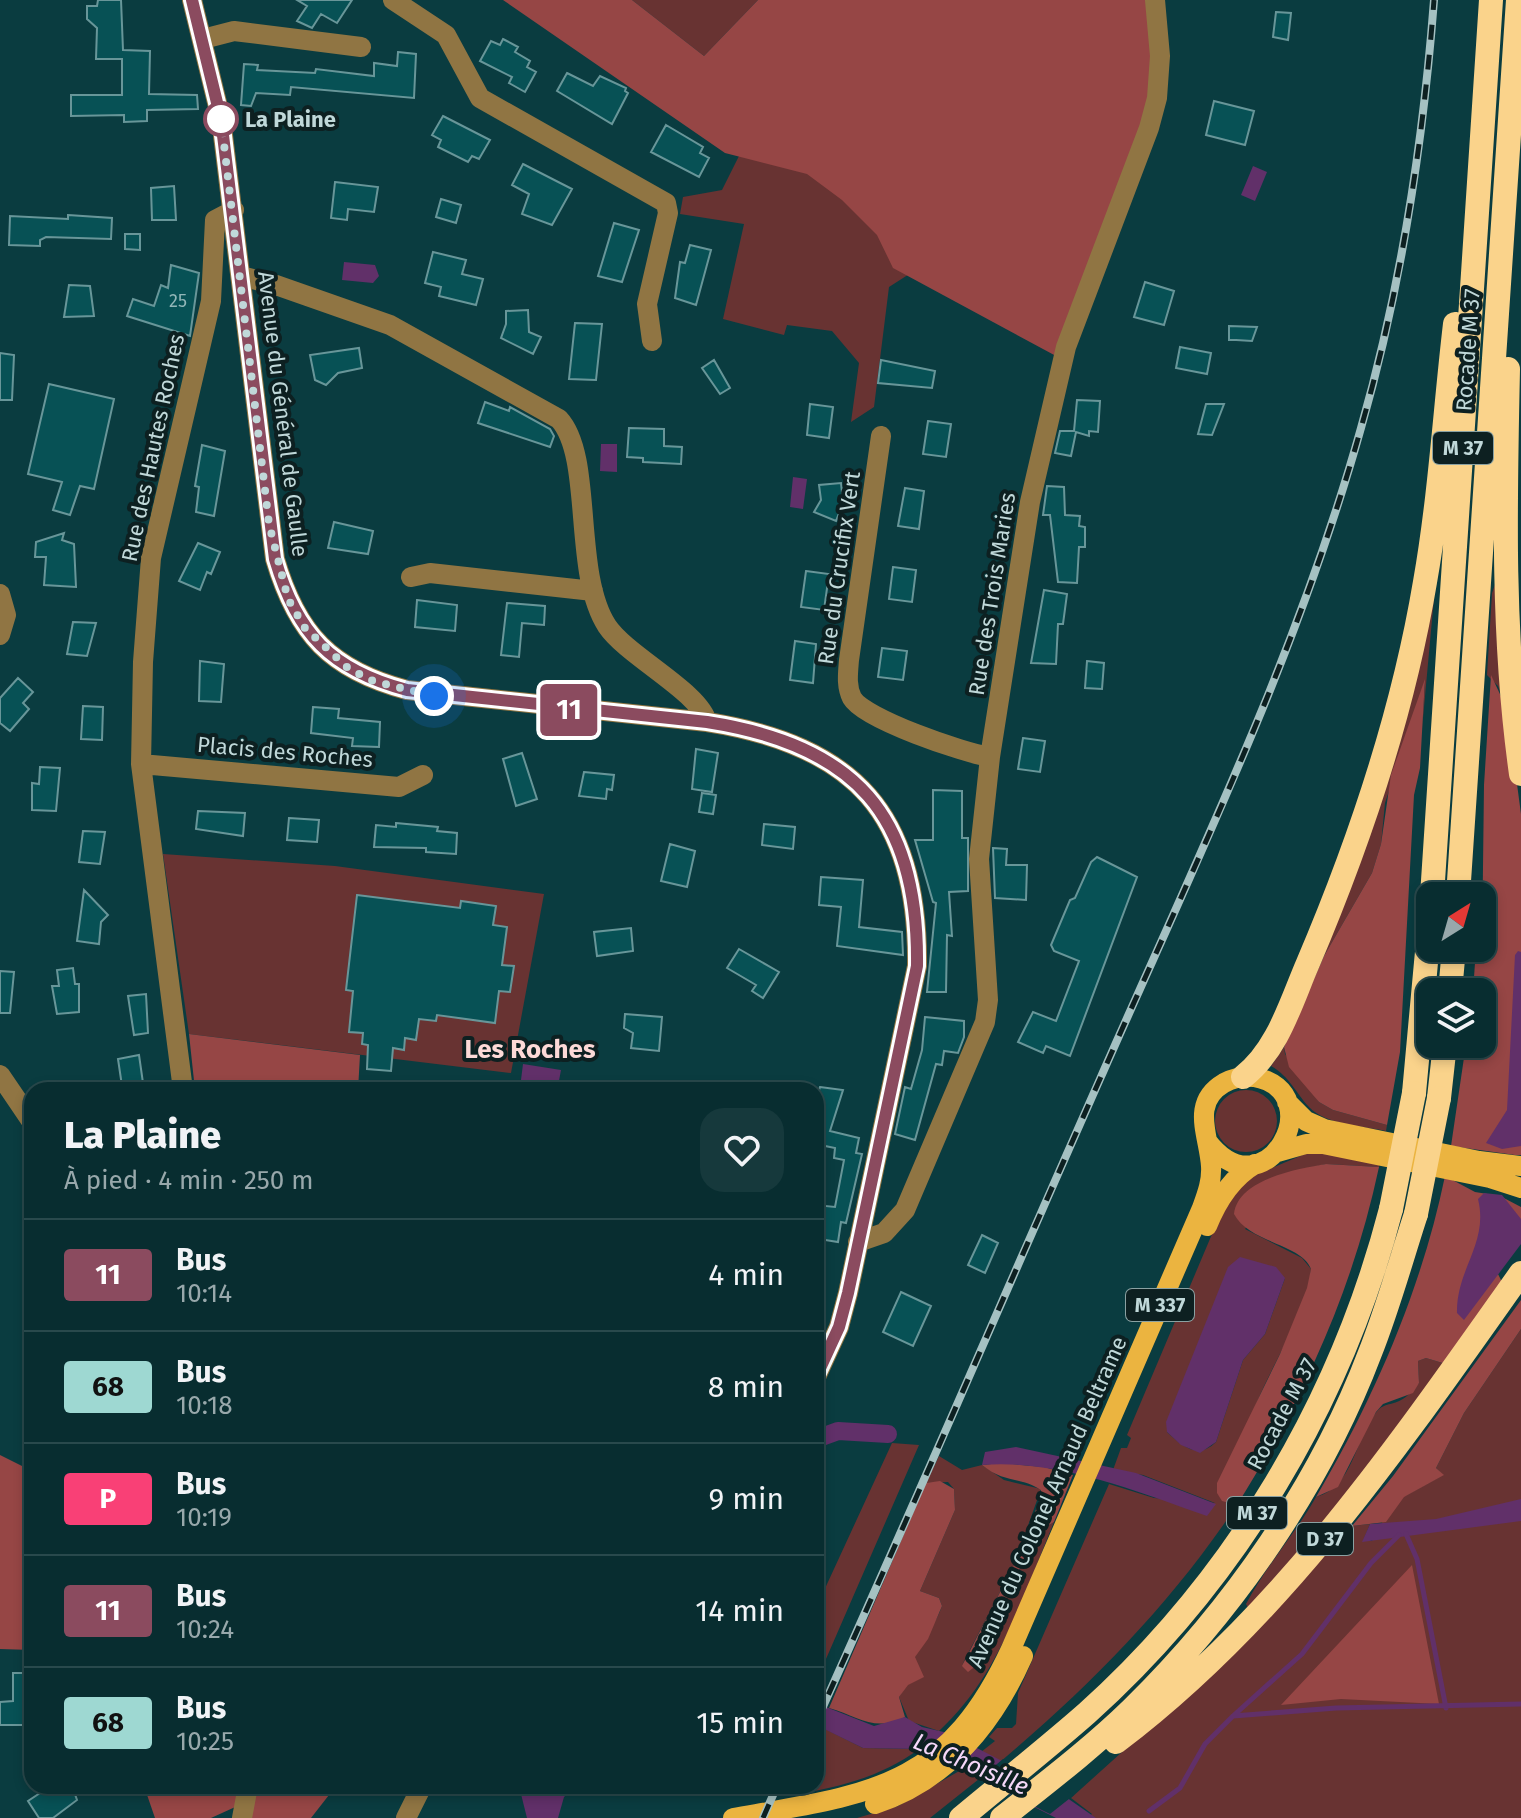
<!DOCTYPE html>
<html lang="fr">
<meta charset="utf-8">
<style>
:root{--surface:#082d30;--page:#16393c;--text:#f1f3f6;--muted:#98a8ab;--line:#29494c}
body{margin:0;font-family:"Fira Sans",sans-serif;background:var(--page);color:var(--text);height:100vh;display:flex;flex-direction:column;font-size:30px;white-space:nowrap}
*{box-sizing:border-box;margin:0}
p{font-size:26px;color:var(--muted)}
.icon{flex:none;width:44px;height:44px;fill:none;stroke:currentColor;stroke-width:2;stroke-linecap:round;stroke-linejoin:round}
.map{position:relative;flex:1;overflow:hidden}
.panel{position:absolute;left:24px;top:1082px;width:800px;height:712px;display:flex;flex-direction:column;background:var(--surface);border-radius:24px;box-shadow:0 4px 12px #0003,0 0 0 2px var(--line)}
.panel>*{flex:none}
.badge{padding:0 16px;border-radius:6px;font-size:28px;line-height:52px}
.needle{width:52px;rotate:37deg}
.buttons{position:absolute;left:1416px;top:882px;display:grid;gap:16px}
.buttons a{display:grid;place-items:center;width:80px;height:80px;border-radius:16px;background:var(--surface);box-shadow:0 4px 12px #0003,0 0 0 2px var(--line);font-size:40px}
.you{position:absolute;width:40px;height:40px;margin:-20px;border:6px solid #fff;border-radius:50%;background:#1a73e8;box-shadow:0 0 0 12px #1a73e833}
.map>.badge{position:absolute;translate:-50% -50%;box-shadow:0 0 0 4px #fff}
.round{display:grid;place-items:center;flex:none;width:84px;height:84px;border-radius:24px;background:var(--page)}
.headline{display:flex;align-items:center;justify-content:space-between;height:136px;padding:0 40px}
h1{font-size:38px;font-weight:800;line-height:60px}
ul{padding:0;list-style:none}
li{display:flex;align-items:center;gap:24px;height:112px;padding:0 40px;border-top:2px solid var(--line)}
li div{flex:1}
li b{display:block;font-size:30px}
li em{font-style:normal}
li .badge{min-width:88px;font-weight:700;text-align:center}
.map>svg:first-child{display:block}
.green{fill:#683332;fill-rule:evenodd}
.forest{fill:#964645}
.water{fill:#613069}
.pier{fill:#0a3c40}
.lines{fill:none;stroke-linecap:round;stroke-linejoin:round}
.stream{stroke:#613069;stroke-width:5}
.canal{stroke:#613069;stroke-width:18}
.building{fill:#075155;stroke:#689699;stroke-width:2}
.minor{stroke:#907543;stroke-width:20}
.major{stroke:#ebb440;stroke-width:20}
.highway{stroke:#fad38b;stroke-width:24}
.rail-casing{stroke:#a5c1c2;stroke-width:8}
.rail{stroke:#0d2021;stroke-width:5;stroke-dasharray:15;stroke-linecap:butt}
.highway-bridge{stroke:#fad38b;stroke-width:24}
.line-casing{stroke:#fff;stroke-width:18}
.line{stroke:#8b4b5f;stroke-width:12}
.walk{stroke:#c0d8d9;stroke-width:8;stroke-dasharray:0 14.4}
.stop-dot{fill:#fff;stroke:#8b4b5f;stroke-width:4}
.labels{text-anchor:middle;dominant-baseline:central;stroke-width:8;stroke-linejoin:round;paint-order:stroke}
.number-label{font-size:18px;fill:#92b6b8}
.shield{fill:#0d2021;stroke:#8aa1a2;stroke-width:2}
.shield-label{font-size:20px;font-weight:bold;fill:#c0d8d9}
.stop-label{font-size:22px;font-weight:bold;fill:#c0d8d9;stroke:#0d2021;text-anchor:start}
.street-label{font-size:22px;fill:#c0d8d9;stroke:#0d2021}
.water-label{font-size:24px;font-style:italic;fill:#f5d7f9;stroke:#0d2021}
.quarter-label{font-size:26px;font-weight:bold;fill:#fdd9d7;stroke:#0d2021}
</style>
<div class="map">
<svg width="1521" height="1818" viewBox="0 0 1521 1818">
<rect width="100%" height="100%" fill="#0a3c40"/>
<path class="green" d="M632,0H758L704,56Z
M745,144L866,198L914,271L889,287L874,407L851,422L859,363L832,331L787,325L784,335L723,319L744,224L680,214L683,197L722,190Z
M1496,582L1507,709L1498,686L1487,675L1492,593Z
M1430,597L1434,598L1422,729L1425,682L1385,803L1381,844L1372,873L1324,956Z
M163,854L335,866L544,894L511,1073L189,1034Z
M1284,1047L1285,1054L1319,1102L1333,1110L1387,1125L1386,1131C1363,1126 1326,1125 1309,1107C1295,1092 1290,1077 1271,1066Z
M1215 1121a31 31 0 1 1 62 0a31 31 0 1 1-62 0Z
M1312,1151L1380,1159L1379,1167L1326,1164L1288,1173L1245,1229L1302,1258L1311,1269C1309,1307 1272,1365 1257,1402C1243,1434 1237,1470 1227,1504L1237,1505C1170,1605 1091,1685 1000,1762L981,1752L995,1741L989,1737L997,1728H1012L1016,1724L1018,1693L1109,1484L1154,1498L1215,1503L1143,1475L1113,1470L1121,1448H1127L1131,1438L1127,1435L1226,1201L1243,1180ZM1285,1278L1265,1334L1243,1360L1216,1442C1198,1460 1182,1446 1167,1432Z
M1521,1329V1818H1087L1092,1814L1071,1798L1224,1660L1352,1526L1370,1524L1363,1541H1372L1397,1496H1405L1443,1475L1436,1468L1464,1413Z
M1426,1358L1446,1364L1329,1517L1248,1608L1246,1604C1266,1566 1295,1534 1316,1497C1353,1487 1355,1440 1375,1414C1383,1402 1391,1406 1401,1400C1408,1397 1414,1388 1419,1383L1418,1361Z
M892,1443L919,1445L816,1682V1608Z
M939,1456L962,1470L982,1465L1004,1480L1041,1489L1014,1565L962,1665L1016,1578L1035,1534L1054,1522C1023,1596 999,1676 939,1731L909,1721L899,1697C910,1682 909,1666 918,1650C926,1635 936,1623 942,1606L939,1598L920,1591L955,1510L954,1489L948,1482L926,1483Z
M821,1727L863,1748L919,1749C881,1777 840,1787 793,1795L797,1786H816V1737Z
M961,1770L979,1779L930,1818H857L898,1806Z"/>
<path class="forest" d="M503,0H632L704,56L758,0H1155L1159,77L1056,356L893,268L877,235L842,200L807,174L725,153Z
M1491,675L1507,709L1521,814V1155H1515L1451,1146L1466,1044H1482V992H1473L1476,948H1482L1484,785Z
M1425,679L1420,768L1414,795L1400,1052L1387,1125L1333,1110L1319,1102L1289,1067L1284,1047L1324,956L1372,873L1381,844L1391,775Z
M189,1034L360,1055L358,1090H195Z
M1326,1164L1379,1167C1353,1290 1303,1399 1237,1505L1222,1501L1217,1493V1483L1280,1354L1307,1288L1311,1269C1302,1244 1249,1243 1234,1214C1238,1179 1297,1169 1326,1164Z
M1445,1176L1475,1192L1500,1196L1521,1207V1238L1497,1272L1503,1284L1446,1364L1426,1358L1418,1361L1419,1383L1413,1393L1383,1404L1376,1412L1338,1487L1316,1497C1374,1399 1422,1288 1445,1176Z
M1521,1300V1329L1464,1413L1436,1468L1444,1475L1404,1497L1386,1522L1352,1526L1393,1476Z
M0,1455L32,1471V1650L0,1649Z
M1001,1463L1044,1467L1073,1475L1054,1522L1035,1534L977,1665L968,1672L962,1666L1014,1565L1041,1497V1490C1020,1476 1005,1484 982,1465Z
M940,1481L954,1489L955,1510L920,1591L939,1598L942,1606L928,1639L915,1657L924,1677L908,1685L899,1697L905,1717C875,1733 858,1716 829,1708L926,1483Z
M1412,1565L1439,1704L1341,1699L1281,1705Z
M144,1786H336L311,1818H242L244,1803L211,1818H155Z"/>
<path class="water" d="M1253,166L1267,172L1255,201L1241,195Z
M344,262L375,265L379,276L373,283L342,280Z
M601,444H617V472L600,471Z
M793,477L807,479L803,509L790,507Z
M1518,951L1521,952V1146L1502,1149L1486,1143L1507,1110L1515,955Z
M523,1064L561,1070L558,1086L521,1080Z
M1484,1193L1502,1195L1521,1219V1244L1464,1320L1457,1313C1456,1269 1489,1243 1478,1199Z
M1240,1257L1276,1267L1285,1278L1265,1334L1243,1360L1216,1442L1200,1453L1181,1445L1167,1432L1166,1422L1228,1267Z
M1016,1447L1136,1473L1216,1504L1207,1516C1136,1491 1058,1459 982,1465L985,1452Z
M1521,1499V1521L1362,1542L1370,1524L1436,1519Z
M816,1703L874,1726L905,1717L922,1727L948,1733L1050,1786L1096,1818H1056L919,1749L863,1748L816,1725Z
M519,1786H576L564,1797L558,1818H527Z"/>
<path class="pier" d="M1003,1759L1051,1782L1074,1795L1050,1814L979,1779Z"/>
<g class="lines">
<path class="stream" d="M1406,1534L1417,1559L1446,1708
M1233,1716L1302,1654L1371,1563L1399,1535
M1149,1811L1180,1788L1205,1744L1233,1716L1336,1708L1521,1704"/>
<path class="canal" d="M816,1439L838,1431L888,1434"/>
</g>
<path class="building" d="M98,0H121L123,50L150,51L149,94L197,95L198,109L147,110V121L124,122V115L71,116V95H122V59H96L97,28L87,19V6H97Z
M297,0H352L337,23L321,14L312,28L297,21L307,6Z
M1276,12L1291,13L1288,40L1273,37Z
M503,39L518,47L515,52L530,61L527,67L536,72L525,92L509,83L512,77L480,61L491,41L500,45Z
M398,52L416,54L414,98L291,87L290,95L256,93L251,106L241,105L244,64L258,65L257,70L315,73L316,69L374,76V63L397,66Z
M567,73L593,86L600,76L626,88L625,91L628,93L612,124L557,91Z
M1214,101L1254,111L1245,145L1206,135Z
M443,116L490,140L479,159L472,156L468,162L438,147L441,140L432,135Z
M666,125L703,147L700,153L709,158L699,177L651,152Z
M523,164L572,189L552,225L522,214L529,194L512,185Z
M335,182L378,187L374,212L348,209L347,220L331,218Z
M174,186L176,220H152L151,188Z
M441,199L461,205L456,223L436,217Z
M68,215L112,218L111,239L46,237L40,240V246L9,245L10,216L68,219Z
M614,223L639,230L622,282L598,276Z
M125,234H140V250L125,249Z
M690,245L711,250L696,305L675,298L680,262L685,263Z
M433,252L466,260L462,274L483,279L476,305L439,296L441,287L425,283Z
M171,265L199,273L190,336L127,316L133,299L154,306L161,285L168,288Z
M1145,282L1174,291L1164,325L1134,317Z
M69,285L90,286L94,316L64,317Z
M528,310L529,332L541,337L533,354L501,338L506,324V311Z
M575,323L602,324L596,380L569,379Z
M1229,326L1257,327L1252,341L1236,340H1229Z
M1180,347L1211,353L1207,374L1176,368Z
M359,348L362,368L338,373L326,385L315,380L310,355Z
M0,353L14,355L12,400H0Z
M714,360L730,388L720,394L702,368Z
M881,360L935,371L932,388L878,383Z
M49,384L114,399L94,489L80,486L70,515L53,510L62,482L28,474Z
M1077,400L1100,401L1098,432L1089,431V436L1076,432L1071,456L1055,453L1060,431H1074Z
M485,402L509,411L510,407L550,429L554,436L550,447L478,423Z
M810,404L833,407L829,438L807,435Z
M1206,404H1224L1212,435L1198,434Z
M928,421L951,424L946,457L923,454Z
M629,428L664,429V446L682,447L681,464L643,462V458L627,457Z
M202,445L225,451L214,516L196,512L199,487L195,486Z
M841,483L843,503L836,521L814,512L821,500L819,485Z
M1047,486L1064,487L1065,515L1080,516L1079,526L1085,527V547H1079L1077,583L1058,582L1050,515H1043Z
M905,488L924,491L919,529L898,526Z
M334,522L373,531L368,554L328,548Z
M64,533L62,540L74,544L76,587L44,585L46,557H35L36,542Z
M198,543L220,552L211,574L207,572L200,590L179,581Z
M893,567L916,570L912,602L889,599Z
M806,571L829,574L824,610L801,607Z
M1044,590L1067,594L1063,624H1058L1056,664L1031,663Z
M417,600L457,605L455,631L415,627Z
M507,603L545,606L544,625L522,623L519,657L501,655Z
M73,622L96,623L87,656L67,654Z
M795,641L816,644L813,683L790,680Z
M882,648L907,651L903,680L878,677Z
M200,661L224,664L221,702L199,701Z
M1087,661L1104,663L1102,689L1085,688Z
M18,678L33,692L23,703L29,709L10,731L0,723V698Z
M83,706L103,707L102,740L81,739Z
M313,707L339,709L338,718L380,722L379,747L352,746L353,738L311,733Z
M1023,738L1045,741L1040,772L1018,769Z
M696,749L718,753L712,792L692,789Z
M522,753L537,799L516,806L503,759Z
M40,767L60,768L56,811L32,810V783L39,784Z
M584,772L614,775L612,790L607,789L606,799L579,796Z
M933,790L962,791V838H968V891L949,892L952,936L947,935L946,992H927L936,903L933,902L915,840H933Z
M702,793L716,795L713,814L699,812Z
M198,811L245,813L243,836L196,829Z
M289,818L319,820L317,842L287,840Z
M396,823L438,827L437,831L457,833L456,854L426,852V848L374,847L376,825L396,827Z
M764,824L795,827L793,849L762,845Z
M83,831L105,832L100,864L79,862Z
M670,844L695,851L687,887L661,881Z
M993,848L1007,849L1006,865H1027L1026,900L995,898Z
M1097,857L1137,877L1070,1056L1046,1046L1043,1053L1018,1042L1033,1012L1056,1021L1079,961L1054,951L1051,945L1070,900L1075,898L1091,862Z
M821,877L863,880L859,927L902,932L903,955L837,946L841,907L819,905Z
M84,890L108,915L101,922L99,944L77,941Z
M357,895L460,908L461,901L496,906L493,925L507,927L502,965L514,966L510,992L499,991L495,1023L437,1015L436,1021L419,1019L416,1040L405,1038L404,1050L393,1048L391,1071L367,1069L368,1045L362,1044L363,1033L349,1032L353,991L346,990Z
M631,928L633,951L597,956L594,932Z
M739,949L779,972L763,998L752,991L756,985L727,968Z
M73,968L75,984H79V1012L57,1014L52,986H59L57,970Z
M0,971L14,972L10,1013H0Z
M146,994L148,1033L134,1035L128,996Z
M625,1014L662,1017L659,1051L631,1048L633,1033L624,1028Z
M925,1017L964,1021V1037L958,1053L944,1051L942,1065L936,1064L915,1140L895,1134L905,1087L911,1089L922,1050Z
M139,1055L143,1083L122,1086L118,1059Z
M820,1087L843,1090L830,1131L859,1138L856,1153L862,1154L846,1223L841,1222L838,1242L819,1239L821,1231L816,1230V1205L835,1207L844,1160L834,1158L835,1148L825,1146L820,1164H816V1100Z
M982,1235L998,1243L985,1273L968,1265Z
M901,1292L931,1306L913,1346L883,1332Z
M13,1673H32V1725H0V1702L13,1701Z
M42,1786H72L77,1800L53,1818H39L28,1801L43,1791Z"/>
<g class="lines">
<path class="minor" d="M192,0L221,119L275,559C297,634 331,670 407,690L707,722C855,745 919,815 917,966L848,1293L839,1327L816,1377
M393,0L446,35L480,98L666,203L668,213L647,304L652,341
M203,39L234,31L361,47
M241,276L276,285L390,325L559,419C594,457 572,572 607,626C627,656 700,692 707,722
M881,436L849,660C848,673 846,686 852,698C864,719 964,753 990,757
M411,577L430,573L593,591
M0,594L6,615L0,635
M141,764L399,787L423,775
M0,1075L32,1122
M183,1090L141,764L143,662L151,558L211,301L215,220L234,210
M858,1242L884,1233L905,1210L985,1022L988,1000L979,859L990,757L1030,502L1066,347L1149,128L1157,98L1160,56L1155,0
M242,1818L248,1786
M406,1818L422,1786"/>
<path class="major" d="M1287,1102L1306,1121L1324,1129L1479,1161L1521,1166
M1278,1152L1306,1144H1323L1490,1178L1521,1188
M1207,1226C1217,1201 1231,1178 1255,1164
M875,1804C948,1780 993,1724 1023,1656
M733,1818C871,1794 946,1789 1011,1649L1202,1208C1207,1194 1212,1181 1211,1166C1209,1135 1190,1103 1224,1083C1233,1078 1244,1076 1254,1077C1333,1091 1266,1218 1207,1141"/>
<path class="highway" d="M1508,369C1505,505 1502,639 1521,774
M1432,896L1491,0
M1458,896L1518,0
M1450,992L1454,948
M1243,1077C1278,1050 1291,1002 1308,963C1360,841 1403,713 1425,582C1440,497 1445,409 1455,324
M1414,1093L1430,919
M1439,1098L1445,1044
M1116,1742C1283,1616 1401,1442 1521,1273
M961,1818C1003,1783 1046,1749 1087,1713C1236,1579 1341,1402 1391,1209
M1002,1818C1046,1783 1092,1748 1132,1709C1233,1610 1320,1485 1370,1353C1388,1308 1401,1260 1416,1214"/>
<defs>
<path id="rail" d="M816,1722C913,1508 1005,1293 1100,1079C1194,865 1298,653 1361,428C1401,288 1423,144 1434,0
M763,1818L777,1786"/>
</defs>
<use href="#rail" class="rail-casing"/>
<use href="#rail" class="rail"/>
<path class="highway-bridge" d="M1391,1209L1414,1093
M1416,1214L1439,1098"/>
</g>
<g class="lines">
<defs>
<path id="line" d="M192,0L221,119L275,559C297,634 331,670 407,690L707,722C855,745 919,815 917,966L848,1293L839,1327L816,1377"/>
</defs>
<use href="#line" class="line-casing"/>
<use href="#line" class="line"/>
<path class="walk" d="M221,119L269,524L288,599L305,628L349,669L373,681L434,696"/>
</g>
<circle class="stop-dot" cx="221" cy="119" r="16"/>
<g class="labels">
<g class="number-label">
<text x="178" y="301">25</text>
</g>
<g class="shield">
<rect x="1433" y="432" width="60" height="32" rx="6"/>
<rect x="1126" y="1289" width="68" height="32" rx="6"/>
<rect x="1227" y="1497" width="60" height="32" rx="6"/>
<rect x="1297" y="1523" width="56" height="32" rx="6"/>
</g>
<g class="shield-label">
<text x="1463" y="448">M 37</text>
<text x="1160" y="1305">M 337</text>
<text x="1257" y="1513">M 37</text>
<text x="1325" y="1539">D 37</text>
</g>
<g class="stop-label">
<text x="245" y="119">La Plaine</text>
</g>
<g class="street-label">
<text transform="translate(1468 350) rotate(-86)">Rocade M 37</text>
<text transform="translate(283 414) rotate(83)">Avenue du Général de Gaulle</text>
<text transform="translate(153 448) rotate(-78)">Rue des Hautes Roches</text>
<text transform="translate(839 568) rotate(-82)">Rue du Crucifix Vert</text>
<text transform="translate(992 594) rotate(-81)">Rue des Trois Maries</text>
<text transform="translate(285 752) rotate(5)">Placis des Roches</text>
<text transform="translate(1282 1414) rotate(-62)">Rocade M 37</text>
<text transform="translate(1047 1502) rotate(-66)">Avenue du Colonel Arnaud Beltrame</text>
</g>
<g class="water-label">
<text transform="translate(971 1764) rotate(23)">La Choisille</text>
</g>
<g class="quarter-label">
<text x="530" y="1049">Les Roches</text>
</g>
</g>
</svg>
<div class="buttons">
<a><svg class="needle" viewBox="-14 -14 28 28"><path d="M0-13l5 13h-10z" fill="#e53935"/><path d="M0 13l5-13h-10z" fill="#98a8ab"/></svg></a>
<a><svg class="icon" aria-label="layers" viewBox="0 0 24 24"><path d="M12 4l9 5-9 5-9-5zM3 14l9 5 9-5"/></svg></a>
</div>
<div class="you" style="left:434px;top:696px"></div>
<b class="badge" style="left:569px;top:710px;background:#8b4b5f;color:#fff">11</b>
<section class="panel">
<div class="headline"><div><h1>La Plaine</h1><p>À pied · 4 min · 250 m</p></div><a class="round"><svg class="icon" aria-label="heart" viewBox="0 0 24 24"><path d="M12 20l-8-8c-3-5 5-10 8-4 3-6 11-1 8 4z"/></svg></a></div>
<ul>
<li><span class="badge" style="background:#8b4b5f;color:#fff">11</span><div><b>Bus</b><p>10:14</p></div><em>4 min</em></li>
<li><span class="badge" style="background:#9ed8d2;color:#111">68</span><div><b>Bus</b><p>10:18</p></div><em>8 min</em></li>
<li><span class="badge" style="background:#f94076;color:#fff">P</span><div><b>Bus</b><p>10:19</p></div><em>9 min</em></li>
<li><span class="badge" style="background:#8b4b5f;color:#fff">11</span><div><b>Bus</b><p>10:24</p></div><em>14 min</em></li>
<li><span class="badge" style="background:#9ed8d2;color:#111">68</span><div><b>Bus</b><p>10:25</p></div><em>15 min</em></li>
</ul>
</section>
</div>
